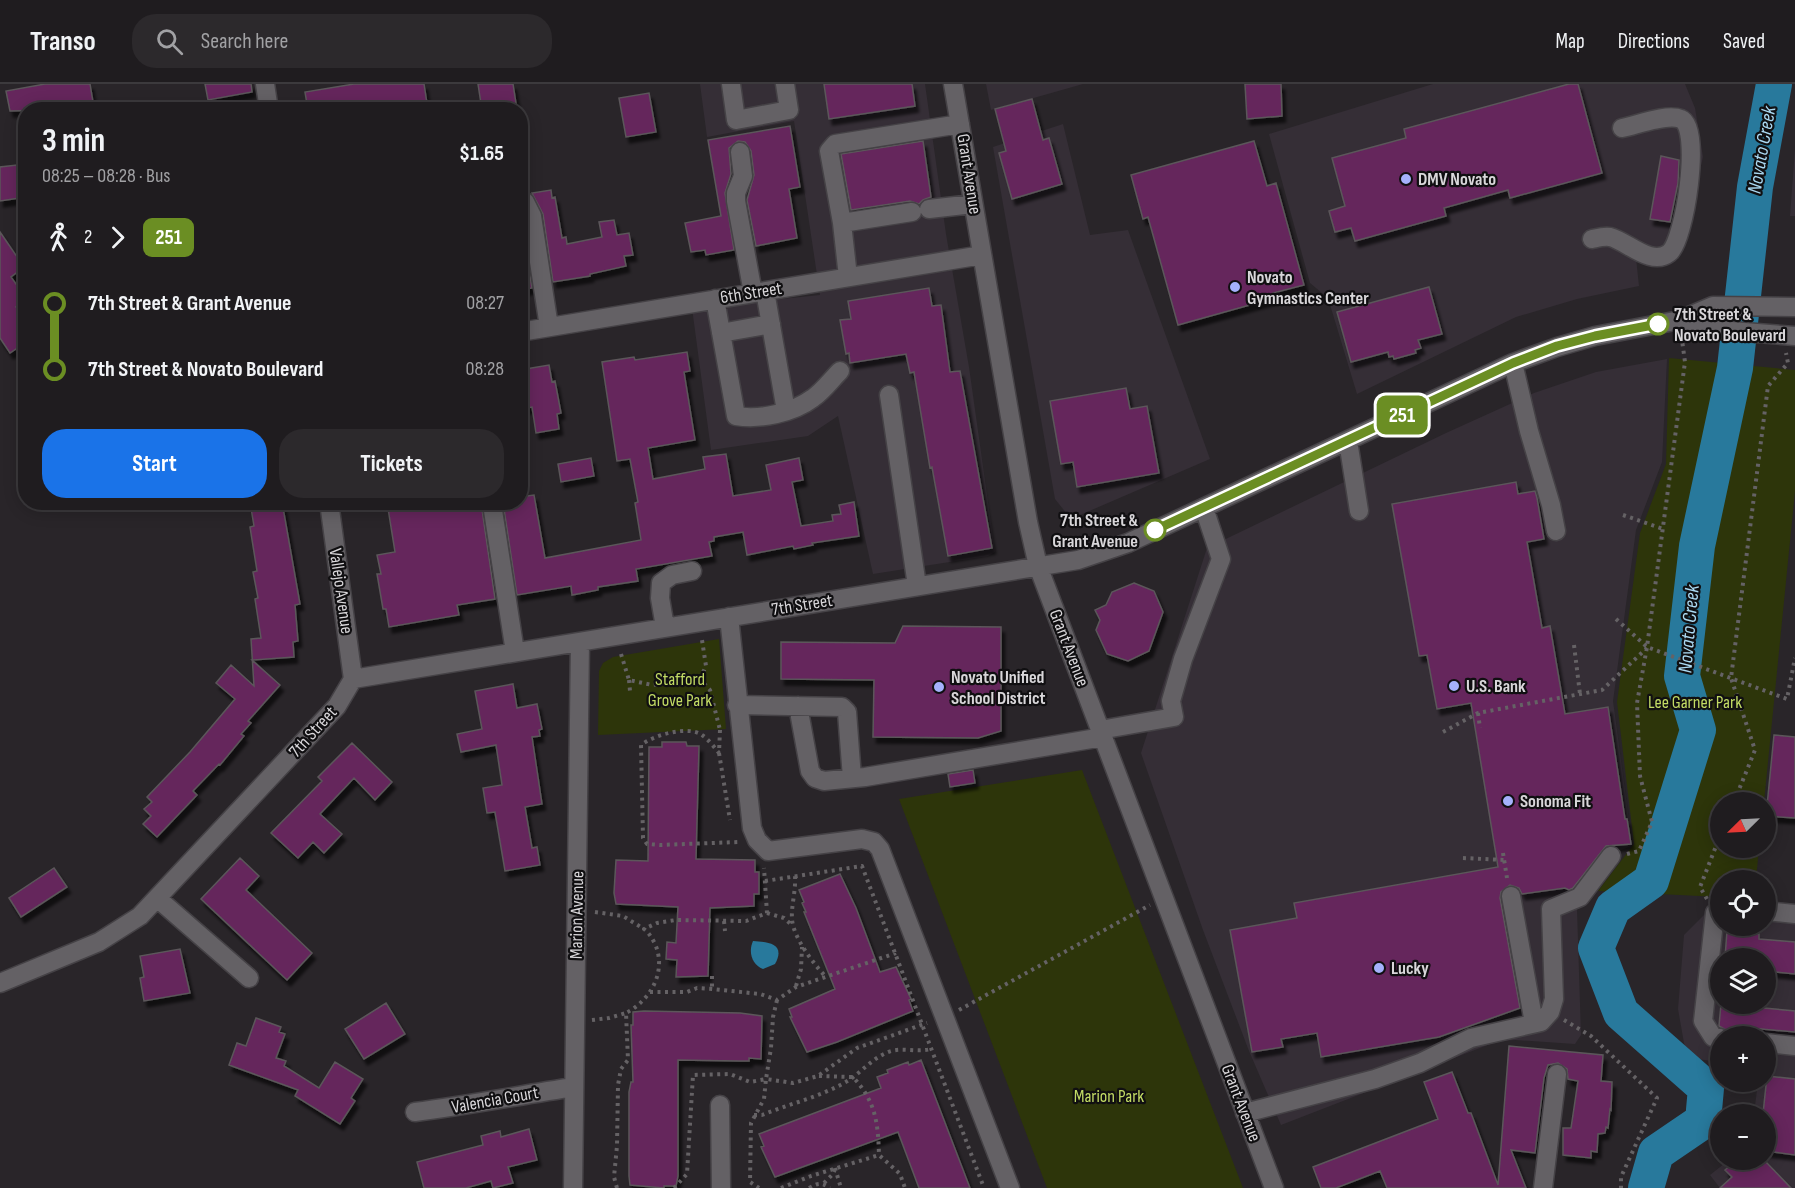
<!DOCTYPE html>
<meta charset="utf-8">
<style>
:root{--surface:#1f1c1f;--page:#2c292c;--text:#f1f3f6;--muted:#a1a1a4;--line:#3c3a3d;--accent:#1a73e8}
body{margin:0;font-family:"Sofia Sans Condensed",sans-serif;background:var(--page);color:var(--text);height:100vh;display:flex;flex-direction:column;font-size:22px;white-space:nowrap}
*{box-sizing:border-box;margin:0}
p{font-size:20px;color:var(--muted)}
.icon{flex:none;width:33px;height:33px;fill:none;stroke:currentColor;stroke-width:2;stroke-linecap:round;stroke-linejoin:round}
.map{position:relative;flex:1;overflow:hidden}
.sheet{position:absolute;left:18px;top:18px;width:510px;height:408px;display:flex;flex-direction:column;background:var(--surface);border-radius:24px;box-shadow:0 3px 15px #0003,0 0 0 2px var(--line)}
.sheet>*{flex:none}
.badge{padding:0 12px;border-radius:9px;font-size:21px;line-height:39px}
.needle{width:39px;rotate:246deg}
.fabs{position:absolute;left:1710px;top:708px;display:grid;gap:12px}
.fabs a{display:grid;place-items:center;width:66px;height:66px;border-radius:50%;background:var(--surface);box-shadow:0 3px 15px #0003,0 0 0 2px var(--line);font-size:30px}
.map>.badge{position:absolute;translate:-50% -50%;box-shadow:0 0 0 3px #fff}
.legs{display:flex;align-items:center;gap:9px;height:66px;padding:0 24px;font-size:20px}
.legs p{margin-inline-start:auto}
.overview{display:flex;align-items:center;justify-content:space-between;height:102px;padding:0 24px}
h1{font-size:33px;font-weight:700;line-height:45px}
.cta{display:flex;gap:12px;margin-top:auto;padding:12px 24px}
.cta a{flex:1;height:69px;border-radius:24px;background:var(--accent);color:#fff;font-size:24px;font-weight:700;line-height:69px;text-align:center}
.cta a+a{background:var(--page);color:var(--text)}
ul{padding:0 24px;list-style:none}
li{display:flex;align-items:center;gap:21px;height:66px;font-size:22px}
li i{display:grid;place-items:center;width:9px;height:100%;margin:0 8px;background:currentColor}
li i::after{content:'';width:15px;height:15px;margin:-8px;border:4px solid;border-radius:50%;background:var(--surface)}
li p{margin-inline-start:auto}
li:first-child i{background:linear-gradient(#0000 50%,currentColor 0)}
li:last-child i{background:linear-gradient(currentColor 50%,#0000 0)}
header{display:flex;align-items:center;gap:36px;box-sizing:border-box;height:84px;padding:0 30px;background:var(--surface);border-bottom:2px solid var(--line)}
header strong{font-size:28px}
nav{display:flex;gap:33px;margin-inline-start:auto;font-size:21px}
.search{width:420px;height:54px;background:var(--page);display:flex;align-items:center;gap:15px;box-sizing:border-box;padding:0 21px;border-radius:24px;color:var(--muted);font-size:22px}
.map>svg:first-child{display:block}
.built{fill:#352e36;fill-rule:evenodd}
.green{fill:#2d350a}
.water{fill:#28799c}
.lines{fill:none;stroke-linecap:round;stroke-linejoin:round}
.river{stroke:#28799c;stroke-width:36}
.building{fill:#65255c;stroke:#5b575a;stroke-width:1.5;filter:url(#shadow)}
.minor-casing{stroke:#454246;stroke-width:21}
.path{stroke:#656265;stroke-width:4;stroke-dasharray:3 4.5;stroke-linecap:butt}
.minor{stroke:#646165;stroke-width:18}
.line-1-casing{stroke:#fff;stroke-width:14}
.line-1{stroke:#6b8e23;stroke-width:9}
.poi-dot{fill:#a5b1fc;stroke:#100f11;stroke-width:2}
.stop-1-dot{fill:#fff;stroke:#6b8e23;stroke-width:3}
.labels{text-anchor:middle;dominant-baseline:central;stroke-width:4.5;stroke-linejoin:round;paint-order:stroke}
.street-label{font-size:18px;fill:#d9d7da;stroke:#100f11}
.poi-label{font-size:18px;font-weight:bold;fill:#d9d7da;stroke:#100f11;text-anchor:start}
.stop-label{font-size:18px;font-weight:bold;fill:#d9d7da;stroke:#100f11;text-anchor:start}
.park-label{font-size:18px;fill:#c2db64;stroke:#100f11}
.water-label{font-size:20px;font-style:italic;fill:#abd9f2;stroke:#100f11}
</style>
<header>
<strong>Transo</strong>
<div class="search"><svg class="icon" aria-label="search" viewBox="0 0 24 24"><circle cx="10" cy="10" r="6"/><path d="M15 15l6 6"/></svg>Search here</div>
<nav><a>Map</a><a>Directions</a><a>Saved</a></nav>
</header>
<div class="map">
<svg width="1795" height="1104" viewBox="0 0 1795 1104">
<defs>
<filter id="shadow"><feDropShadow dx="3.5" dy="6" stdDeviation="1.5" flood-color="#0009"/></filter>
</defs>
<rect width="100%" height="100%" fill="#292529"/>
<path class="built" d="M700,0H925L946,150L969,283L995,468L988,472L873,490L838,332L808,352L711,366L692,224L820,211L794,37L707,53Z
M986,0H1083L991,26Z
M1433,0H1685L1695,24L1703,73L1679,174L1668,181L1636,174L1639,202L1577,215L1516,233L1357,310L1328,214L1310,199L1269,50Z
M1063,40L1090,151L1128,146L1210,375L1080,431L1067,430L1055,415L993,63Z
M1795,65V132H1790Z
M1667,275L1662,378L1636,446L1613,617L1632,759L1631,762L1619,767L1577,825L1581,951L1575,960L1515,956L1498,957L1281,1041L1249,967L1203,846L1141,669L1207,464L1446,349L1534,309L1596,288Z
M1718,817H1720V842H1766V817L1795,820V1104H1720L1710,1091L1729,1076H1766V1030H1754L1758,998H1766V952H1720V978L1689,974L1684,959L1678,925L1684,851ZM1720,874H1766V920H1720Z"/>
<path class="green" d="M1669,274L1795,286V407L1764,718H1720V764H1759L1756,796H1720V813L1598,807L1634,760L1617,618L1640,449L1666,380Z
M719,555L726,645L598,651L599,587L603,579L613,573Z
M1082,686L1243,1104H1047L899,715Z"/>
<path class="water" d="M753,857C769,858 786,860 775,880L763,885C752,881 748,868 753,857Z"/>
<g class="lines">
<path class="river" d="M1646,1104L1656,1069L1703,1037L1706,1004L1621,929L1596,864L1613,824L1651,797L1698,646L1682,592L1697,462L1735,284L1755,103L1774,0"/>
</g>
<path class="building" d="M45,0H90L93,18L50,26L10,27L6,7Z
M205,0H251L252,8L208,16Z
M354,0H424L428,26H308L305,8Z
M478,0H513L517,26H482Z
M824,0H912L915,22L829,35Z
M1245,0H1281L1282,32L1247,35Z
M1569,0H1578L1602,89L1510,114L1508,106L1444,124L1446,132L1355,157L1351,144L1335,148L1329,127L1345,122L1332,74L1406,54L1404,45Z
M649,9L656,48L626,53L619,14Z
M1032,15L1043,56L1049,54L1062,100L1012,115L999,69L1006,67L995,25Z
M790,42L800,103L789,105L797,154L756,162L747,116L754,91L751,67L745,58L738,57L729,64L731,90L725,109L734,166L706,171L705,166L691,168L685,139L721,132L708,56Z
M923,57L931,113L923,116L919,120L910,117L851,126L841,70Z
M1254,57L1267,102L1276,99L1304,201L1273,209L1275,214L1178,241L1148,133L1143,135L1131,91Z
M1661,72L1679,76L1678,99L1670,138L1650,135Z
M26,80V113L0,117V83Z
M551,106L552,114L555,113L562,154L566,153L567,160L602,153L599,138L614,136L617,151L629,149L633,171L624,172L626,182L590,190V192L553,198L543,130L532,109Z
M520,134L532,204L520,206Z
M0,148L24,183L11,193L26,214V216L16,223L26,237V258L10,269L0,254Z
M1429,203L1442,250L1418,256L1421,264L1415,266L1416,269L1394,275L1393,272L1389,273L1388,268L1351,278L1337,228Z
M929,204L932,222L941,221L950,288L960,287L992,464L948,472L932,383L930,384L914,288L910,289L906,270L850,279L849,269L846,270L840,236L851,235L848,217Z
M687,268L690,287L684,288L695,356L648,364L653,395L705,385L703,373L726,370L733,412L771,406L766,381L799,374L803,396L792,398L801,442L833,437L832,431L841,430L839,421L854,418L859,452L812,459L813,461L794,465L793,462L747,471L743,448L714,453V457L709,458L712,472L636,485L638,497L598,503V506L572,511L571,502L517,511L503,418H520V413L534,411L545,474L641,456L635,419L638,418L630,375L617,377L602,278L634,273L635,276Z
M549,281L552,298L555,297L561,329L557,330L559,345L536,349L532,323L520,325V286Z
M1126,304L1130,325L1147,322L1159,389L1077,403L1073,378L1061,380L1050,317Z
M591,374L594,392L561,398L558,380Z
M1516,398L1518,410L1535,407L1537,414L1544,455L1527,458L1542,544L1550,542L1565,630L1608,623L1625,735H1627L1631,760L1606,762L1573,804L1569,806L1565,804L1522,810L1519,804L1510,801L1501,808L1500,814L1520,924L1439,953L1321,973L1317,949L1281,955L1283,963L1252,968L1230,846L1297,834L1294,819L1498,783L1471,619L1437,625L1427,571L1419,572L1392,420Z
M250,418H282L300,520L295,521L298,557L293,558L294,573L252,576L280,601L248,637L251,639L241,650L244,652L220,681L219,680L193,707L197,711L157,753L143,740L151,732L144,725L152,718L147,713L190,668L235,615L216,599L231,581L254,602L251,555L261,554L255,515L258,514L253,488L257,487L250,443L254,442Z
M387,418H402L403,424L438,419L445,425L481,419L495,515L457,521L459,531L389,543L386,525H383L377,490H381L377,471L395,468Z
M1134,499L1154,507L1163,528L1149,567L1128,577L1107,570L1096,546L1100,536L1095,526L1106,521L1112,508Z
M903,542L1001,543V647L978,654L873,653L874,596L781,595V558L895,559Z
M513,600L517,624L537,620L542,645L539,646L540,652L532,653L542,720L525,723L532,764L537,763L540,781L505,787L495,728L487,729L483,704L502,701L496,661L461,668L457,650L482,645L475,607Z
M1774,651L1795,653V734L1766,732Z
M662,658H686L687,662H699L696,775L755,776V788H759V810H754V822L710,824L708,892L676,893L677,876L666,875L667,858L676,859L678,823L616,820L614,809L616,776L648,777L649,663H662Z
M352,659L392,698L375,716L354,694L320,730L342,750L324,769L313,758L298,774L271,749L322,697L318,693Z
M973,686L975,699L950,703L948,690Z
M240,774L259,792L246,806L312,869L287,896L201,815Z
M54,784L67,803L21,833L9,814Z
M840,790L856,824L880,888L896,883L911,915L909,916L913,927L837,958L807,968L790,933H792L789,925L835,905L804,828H806L802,819L804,818L799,806Z
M1727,847L1759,850V855L1795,858V890L1766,887V874H1725Z
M180,865L190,909L144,917L140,894L144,893L140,872Z
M386,919L405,950L364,975L345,945Z
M1721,920H1753V923L1795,927V948L1751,944L1750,950L1729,948L1719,942Z
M644,927L740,929L762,932L761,975L749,974V977H739L678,976V1092L676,1102H664V1104L630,1101L629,1092V1008L631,998H633L631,941H633V928Z
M256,934L281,943L279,948L285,950L276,974L286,977L284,982L319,1004L335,978L363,995L351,1014L355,1017L340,1040L295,1012L298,1006L229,981L237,959L246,962Z
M1509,962L1603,971L1601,997L1612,998L1611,1026L1610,1025L1608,1044L1606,1043L1605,1049L1598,1050L1597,1068L1591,1067V1074L1563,1071V1044H1571L1578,997L1568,995L1567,985L1558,979L1548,981L1544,994L1535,1069L1511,1066L1526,1104H1387L1380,1087L1336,1104H1321L1313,1083L1438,1035L1424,998L1452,988L1468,1029H1471L1498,1101Z
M921,976L970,1104H919L898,1048L775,1093L761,1063L764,1062L759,1050L881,1004L877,993L888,989L887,986L908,978L909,981Z
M1767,992L1795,995V1071L1766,1067V1030H1763Z
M529,1045L537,1076L508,1083L513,1099L493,1104L491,1097L466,1104H424L417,1078L483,1061L481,1052L500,1047L501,1053Z
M1737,1076H1764L1791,1104H1720L1732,1093L1725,1086Z"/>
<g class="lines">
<defs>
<path id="minor" d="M265,0L269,26
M731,0L736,36L789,26L785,0
M953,0L1028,438L1038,482L1274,1104
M740,68L743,92L736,109V117L753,209
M520,117L525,118L532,132L549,243
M929,125L973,120
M912,128L842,139L829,67L835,60L960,40
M842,139L848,193
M1592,155C1597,154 1604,152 1610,153C1627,157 1651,183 1669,169C1685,157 1702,43 1681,35C1667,29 1637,41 1622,44
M765,207L786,327
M715,215L736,332C760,336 793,329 813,314C823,307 831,296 840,287
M1680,236L1718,246L1795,252
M520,248L982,171
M721,249L771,240
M1513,279L1529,347L1551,421L1556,447
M889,311L917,502
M1348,357L1359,427
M329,418L353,595
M492,420L515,568
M729,533L752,744L757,756L768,767L862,755L874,758L880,765L1010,1104
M665,543L660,514L661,499L672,491L692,487
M737,621L842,623L847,628L852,694
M798,622L810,687L815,694L824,697L865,693L1103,653
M1100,646L1174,633L1171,617L1183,575L1221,475L1204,424
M1511,812L1534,939
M157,814L249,894
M1720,827L1715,829L1703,937L1713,953L1720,954
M1766,827L1795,830
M0,899L99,858L140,832L337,622L353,595L1078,476L1128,459L1513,279L1557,263L1595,252L1680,236L1713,222L1795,223
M1766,959L1795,962
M720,1021L721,1104
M415,1028C469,1021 521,1011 574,1003
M1245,1029L1375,995L1420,979L1471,954L1541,938L1550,928L1554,915L1551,825L1580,813L1611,772
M573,1104L580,558
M1543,1104L1557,990"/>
</defs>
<use href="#minor" class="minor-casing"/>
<path class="path" d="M1623,431L1663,445
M1616,535L1647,563L1787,615L1795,574
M1574,561L1580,610
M621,570L629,596L652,601L700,595L710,606L720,646H722
M700,595L706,582L702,556
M629,596L630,607
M1478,629L1480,644
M720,646L719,669C714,663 708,655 702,651C688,641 654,651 641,661L643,754L647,760L660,761L738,758
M1443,648L1478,629L1602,606L1647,564
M719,669L730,736
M1734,718L1755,666L1731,594L1768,302L1788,279L1786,269
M1503,769L1507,794
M1627,770L1639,767L1652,738L1640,692L1637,619L1647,563L1685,278L1682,256
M1463,774L1504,776
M795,792C796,807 791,822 792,835C793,853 813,879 825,892
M765,797L862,782L984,1104
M1707,815L1700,803L1720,752
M595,828L623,832L644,845
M767,829L784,834L793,842
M724,837L725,847
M712,892V905
M796,902L801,885L802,863
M650,908H687L697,904L712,905L760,910L777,916L796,903L896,869
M777,916L773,933L771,964L766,995L793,999L818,992L857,964L927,939
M959,926L1150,821
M592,936L609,934L626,929
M1564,936L1591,952L1657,1014L1621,1093V1104
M819,992L853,993C876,1018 878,1039 879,1071L900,1090L905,1104
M754,1031H762C789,1020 819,1013 844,999C859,991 870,976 886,969C900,962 916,969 931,965
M835,1084L841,1104
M824,1099L833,1090L835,1085
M617,1104L614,1093L617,1062L618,1001L621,985L628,976L626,929C651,916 667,887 655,860C652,854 649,849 644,845L657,839L676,836L746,837L767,829L764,784
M674,1104L687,1090L693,991L730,990L750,998L766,995L764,1015L751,1039L750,1098L759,1104
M781,1104L811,1092L879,1071
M809,1104C818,1099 821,1098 830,1104"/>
<use href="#minor" class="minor"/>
</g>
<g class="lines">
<defs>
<path id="line-1" d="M1155,446L1513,279L1557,262L1595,252L1658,240"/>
</defs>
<use href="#line-1" class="line-1-casing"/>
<use href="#line-1" class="line-1"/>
</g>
<g class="poi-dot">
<circle cx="1406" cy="95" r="6"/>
<circle cx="1235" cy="203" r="6"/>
<circle cx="1454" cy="602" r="6"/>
<circle cx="939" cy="603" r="6"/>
<circle cx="1508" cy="717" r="6"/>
<circle cx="1379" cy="884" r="6"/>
</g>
<g class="stop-1-dot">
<circle cx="1658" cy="240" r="10"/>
<circle cx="1155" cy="446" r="10"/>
</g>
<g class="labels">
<g class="street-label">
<text transform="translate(969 90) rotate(81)">Grant Avenue</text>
<text transform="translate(751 209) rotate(-9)">6th Street</text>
<text transform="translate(341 507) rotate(82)">Vallejo Avenue</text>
<text transform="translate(802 521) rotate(-9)">7th Street</text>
<text transform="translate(1069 564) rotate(69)">Grant Avenue</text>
<text transform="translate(313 648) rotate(-48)">7th Street</text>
<text transform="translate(577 831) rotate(-89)">Marion Avenue</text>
<text transform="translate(495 1016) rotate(-10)">Valencia Court</text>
<text transform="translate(1241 1019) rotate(69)">Grant Avenue</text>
</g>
<g class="poi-label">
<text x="1418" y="95">DMV Novato</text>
<text x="1247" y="193">Novato<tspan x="1247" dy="21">Gymnastics Center</tspan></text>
<text x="951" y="593">Novato Unified<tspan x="951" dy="21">School District</tspan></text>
<text x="1466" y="602">U.S. Bank</text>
<text x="1520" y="717">Sonoma Fit</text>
<text x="1391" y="884">Lucky</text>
</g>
<g class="stop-label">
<text x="1674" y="230">7th Street &amp;<tspan x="1674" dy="21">Novato Boulevard</tspan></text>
<text x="1138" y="436" text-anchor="end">7th Street &amp;<tspan x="1138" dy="21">Grant Avenue</tspan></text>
</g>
<g class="park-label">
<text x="680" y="595">Stafford<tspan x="680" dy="21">Grove Park</tspan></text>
<text x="1695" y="618">Lee Garner Park</text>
<text x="1109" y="1012">Marion Park</text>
</g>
<g class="water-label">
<text transform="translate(1762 66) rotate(-80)">Novato Creek</text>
<text transform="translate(1689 545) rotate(-85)">Novato Creek</text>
</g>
</g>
</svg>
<div class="fabs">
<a><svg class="needle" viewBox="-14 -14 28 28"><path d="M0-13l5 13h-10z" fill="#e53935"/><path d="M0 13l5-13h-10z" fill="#a1a1a4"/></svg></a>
<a><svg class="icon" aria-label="locate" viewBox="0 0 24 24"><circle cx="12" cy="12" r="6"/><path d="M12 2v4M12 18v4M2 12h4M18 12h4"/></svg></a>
<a><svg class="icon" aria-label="layers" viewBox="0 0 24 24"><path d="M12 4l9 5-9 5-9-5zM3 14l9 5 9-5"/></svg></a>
<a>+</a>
<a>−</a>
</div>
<b class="badge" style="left:1402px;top:331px;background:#6b8e23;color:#fff">251</b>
<section class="sheet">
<div class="overview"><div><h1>3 min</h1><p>08:25 – 08:28 · Bus</p></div><b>$1.65</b></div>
<div class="legs"><svg class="icon" aria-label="walk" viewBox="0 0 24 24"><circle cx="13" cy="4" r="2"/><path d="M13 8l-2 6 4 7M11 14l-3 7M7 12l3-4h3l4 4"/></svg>2<svg class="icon" aria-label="forward" viewBox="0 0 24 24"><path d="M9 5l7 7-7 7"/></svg><b class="badge" style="background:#6b8e23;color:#fff">251</b></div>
<ul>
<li><i style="color:#6b8e23"></i><b>7th Street &amp; Grant Avenue</b><p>08:27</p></li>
<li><i style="color:#6b8e23"></i><b>7th Street &amp; Novato Boulevard</b><p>08:28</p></li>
</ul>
<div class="cta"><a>Start</a><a>Tickets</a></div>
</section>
</div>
